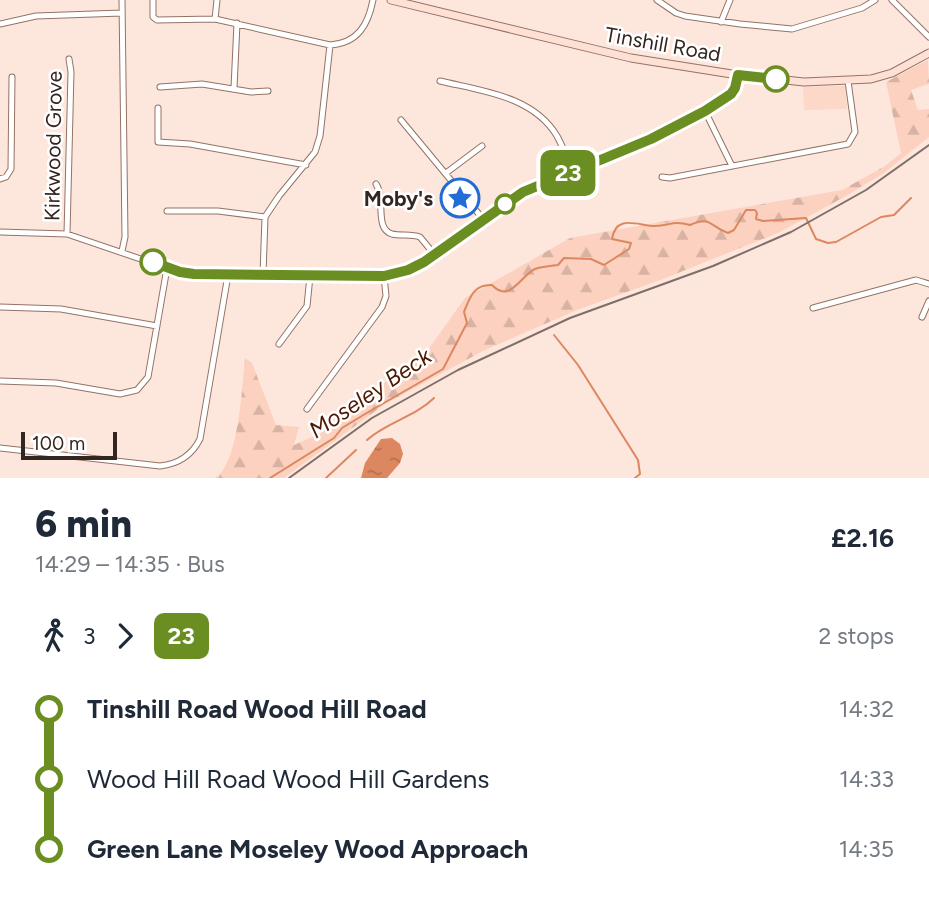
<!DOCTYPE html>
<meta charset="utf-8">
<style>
:root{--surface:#fff;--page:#f6f6f7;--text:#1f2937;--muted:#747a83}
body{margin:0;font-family:Figtree,sans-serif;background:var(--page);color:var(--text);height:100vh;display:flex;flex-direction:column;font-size:26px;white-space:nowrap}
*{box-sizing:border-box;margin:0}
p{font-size:23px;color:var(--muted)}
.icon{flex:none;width:38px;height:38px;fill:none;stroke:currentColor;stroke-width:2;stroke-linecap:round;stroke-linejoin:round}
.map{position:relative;height:478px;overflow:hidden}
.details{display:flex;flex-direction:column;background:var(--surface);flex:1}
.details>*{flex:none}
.badge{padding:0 14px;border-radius:10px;font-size:24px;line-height:46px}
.scale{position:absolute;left:21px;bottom:18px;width:96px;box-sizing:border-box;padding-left:7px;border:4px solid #332520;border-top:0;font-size:19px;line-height:24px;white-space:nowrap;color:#332520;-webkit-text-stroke:5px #fff;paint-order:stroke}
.map>.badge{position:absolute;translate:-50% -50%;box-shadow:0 0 0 4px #fff}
.legs{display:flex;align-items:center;gap:10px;height:77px;padding:0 35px;font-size:23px}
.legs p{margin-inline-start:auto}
.overview{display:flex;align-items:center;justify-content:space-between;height:119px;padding:0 35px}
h1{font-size:38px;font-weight:800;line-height:52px}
ul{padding:0 35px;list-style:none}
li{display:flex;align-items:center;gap:24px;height:70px;font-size:26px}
li i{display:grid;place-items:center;width:10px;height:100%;margin:0 9px;background:currentColor}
li i::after{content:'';width:18px;height:18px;margin:-9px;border:5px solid;border-radius:50%;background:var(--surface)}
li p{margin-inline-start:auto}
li:first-child i{background:linear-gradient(#0000 50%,currentColor 0)}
li:last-child i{background:linear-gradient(currentColor 50%,#0000 0)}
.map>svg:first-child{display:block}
.built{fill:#fbd8c8}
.forest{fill:url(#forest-firs)}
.water{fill:url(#water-ripples)}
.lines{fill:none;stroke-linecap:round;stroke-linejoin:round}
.stream{stroke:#dd8760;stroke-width:2}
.street-casing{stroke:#937365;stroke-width:7}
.secondary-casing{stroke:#937365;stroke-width:9}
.street{stroke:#fff;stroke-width:5}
.secondary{stroke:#fee1d4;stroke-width:7}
.rail{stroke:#7f6e67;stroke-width:2}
.line-1-casing{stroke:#fff;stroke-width:16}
.line-1{stroke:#6b8e23;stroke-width:10}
.stop-1-dot{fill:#fff;stroke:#6b8e23;stroke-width:3.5}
.labels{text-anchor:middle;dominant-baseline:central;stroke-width:5;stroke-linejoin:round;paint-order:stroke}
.street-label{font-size:21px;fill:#332520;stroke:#fff}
.poi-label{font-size:21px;font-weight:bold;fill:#332520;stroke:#fff;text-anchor:end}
.water-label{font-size:23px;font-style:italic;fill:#4e1900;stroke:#fff}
</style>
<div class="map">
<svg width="929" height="478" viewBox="0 0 929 478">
<defs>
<pattern id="forest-firs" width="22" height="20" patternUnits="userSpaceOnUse" patternTransform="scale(1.75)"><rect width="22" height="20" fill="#fcd1bf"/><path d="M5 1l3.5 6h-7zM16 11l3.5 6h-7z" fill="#d8b3a4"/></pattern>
<pattern id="water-ripples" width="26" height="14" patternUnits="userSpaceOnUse" patternTransform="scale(1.75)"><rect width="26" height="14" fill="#dd8760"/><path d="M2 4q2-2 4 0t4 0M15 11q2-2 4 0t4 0" fill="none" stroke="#b46e4f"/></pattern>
</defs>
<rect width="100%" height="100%" fill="#fde7dd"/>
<path class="built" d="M845,86L847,109L804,110L803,87Z"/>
<path class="forest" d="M928,60L929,84L911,90L918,110L929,109V137L884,173L846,196L778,233L663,279L577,310L483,351L385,404L284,478H215C239,464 242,386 245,358L252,363L276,425L299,427L294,445L319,434L430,347L465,298L570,238L842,190L885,166L901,153L886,82Z"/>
<path class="water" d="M392,438L400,444L403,454L400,463L387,478H361L365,463L381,439Z"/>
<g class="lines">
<path class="stream" d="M554,335L578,365L638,460L640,474L635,478
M367,440C387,422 415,417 434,398
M270,478L334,438L342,428L370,411L443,369L467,323L464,312C470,297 474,284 492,285C510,304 520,276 535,269C542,266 551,266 558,265L564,258L591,259L604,265L629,249L631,243L612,239C616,213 639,226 655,226C670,226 672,220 690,225C711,215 710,227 728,233L734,230L746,210H755L757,213L756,219L763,221L806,218L816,239L828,243L836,242L881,217L894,215L911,198
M326,478L356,450"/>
<defs>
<path id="street" d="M122,0L125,237L122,251
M153,0V17L157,20L215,19L330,45C358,43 368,25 373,0
M657,0L676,13L685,16L740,24L792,29L862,8L875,0
M892,0L929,37
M215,19L217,0
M721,22L730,0
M0,24L36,16L122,13
M440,81C482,91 533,96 557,136C563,147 568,160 573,171
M160,87L202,84L251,92L268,91
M234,88L237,23
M158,108V142L190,144L306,165
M705,111L732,166
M401,120L483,219
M446,173L482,146
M662,177L670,178L848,144L855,132L848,81
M0,179L6,177L11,169L12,77
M376,184C386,199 374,229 392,234C401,236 411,234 420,237L434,254
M167,211H218L265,217
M0,232L67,234L167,268L194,273L310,276L396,274L423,262L531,188L651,140L705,111L731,94L735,88L738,75
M67,234L71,72L69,59
M263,275L265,217L279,196L315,152L320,136L330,45
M0,307L61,309L157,326
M813,308L916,280L929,284
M922,317L929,301
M279,344L307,306L310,276
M0,381L56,383L120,394L137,390L148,377L167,268
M307,409L382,307L386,296L384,276
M0,448L160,466C179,464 192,455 200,439L228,275"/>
<path id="secondary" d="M391,0L631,58L738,75L804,82L871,79L892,73L929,53"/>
</defs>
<use href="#street" class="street-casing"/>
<use href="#secondary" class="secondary-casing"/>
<use href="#street" class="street"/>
<use href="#secondary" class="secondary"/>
<path class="rail" d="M289,478L372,418L458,370L570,318L713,266L791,232L866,190L929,145"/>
</g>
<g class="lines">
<defs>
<path id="line-1" d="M153,262L180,272L194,274L384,276L408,270L424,262L523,192L651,139L705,111L731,94L735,88L738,75L776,79"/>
</defs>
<use href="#line-1" class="line-1-casing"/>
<use href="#line-1" class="line-1"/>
</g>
<defs>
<symbol id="sight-ring" viewBox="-11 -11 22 22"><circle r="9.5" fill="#fff" stroke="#216cd7" stroke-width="1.5"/><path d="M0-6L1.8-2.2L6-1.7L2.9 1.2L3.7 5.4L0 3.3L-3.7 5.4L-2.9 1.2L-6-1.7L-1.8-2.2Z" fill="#216cd7"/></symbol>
</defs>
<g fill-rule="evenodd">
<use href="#sight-ring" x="438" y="176" width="44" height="44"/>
</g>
<g class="stop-1-dot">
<circle cx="776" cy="79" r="12"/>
<circle cx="505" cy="204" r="9"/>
<circle cx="153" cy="262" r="12"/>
</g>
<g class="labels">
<g class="street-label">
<text transform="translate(663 44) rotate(10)">Tinshill Road</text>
<text transform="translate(53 146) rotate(-89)">Kirkwood Grove</text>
</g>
<g class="poi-label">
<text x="433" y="198">Moby's</text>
</g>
<g class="water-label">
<text transform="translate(370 393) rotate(-34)">Moseley Beck</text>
</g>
</g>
</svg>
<div class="scale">100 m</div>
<b class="badge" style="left:568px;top:173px;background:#6b8e23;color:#fff">23</b>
</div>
<section class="details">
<div class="overview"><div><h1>6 min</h1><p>14:29 – 14:35 · Bus</p></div><b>£2.16</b></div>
<div class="legs"><svg class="icon" aria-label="walk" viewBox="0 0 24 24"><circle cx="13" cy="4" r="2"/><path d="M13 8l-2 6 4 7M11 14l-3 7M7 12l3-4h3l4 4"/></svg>3<svg class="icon" aria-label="forward" viewBox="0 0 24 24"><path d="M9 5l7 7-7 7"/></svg><b class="badge" style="background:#6b8e23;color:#fff">23</b><p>2 stops</p></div>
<ul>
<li><i style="color:#6b8e23"></i><b>Tinshill Road Wood Hill Road</b><p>14:32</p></li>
<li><i style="color:#6b8e23"></i><span>Wood Hill Road Wood Hill Gardens</span><p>14:33</p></li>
<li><i style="color:#6b8e23"></i><b>Green Lane Moseley Wood Approach</b><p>14:35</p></li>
</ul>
</section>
